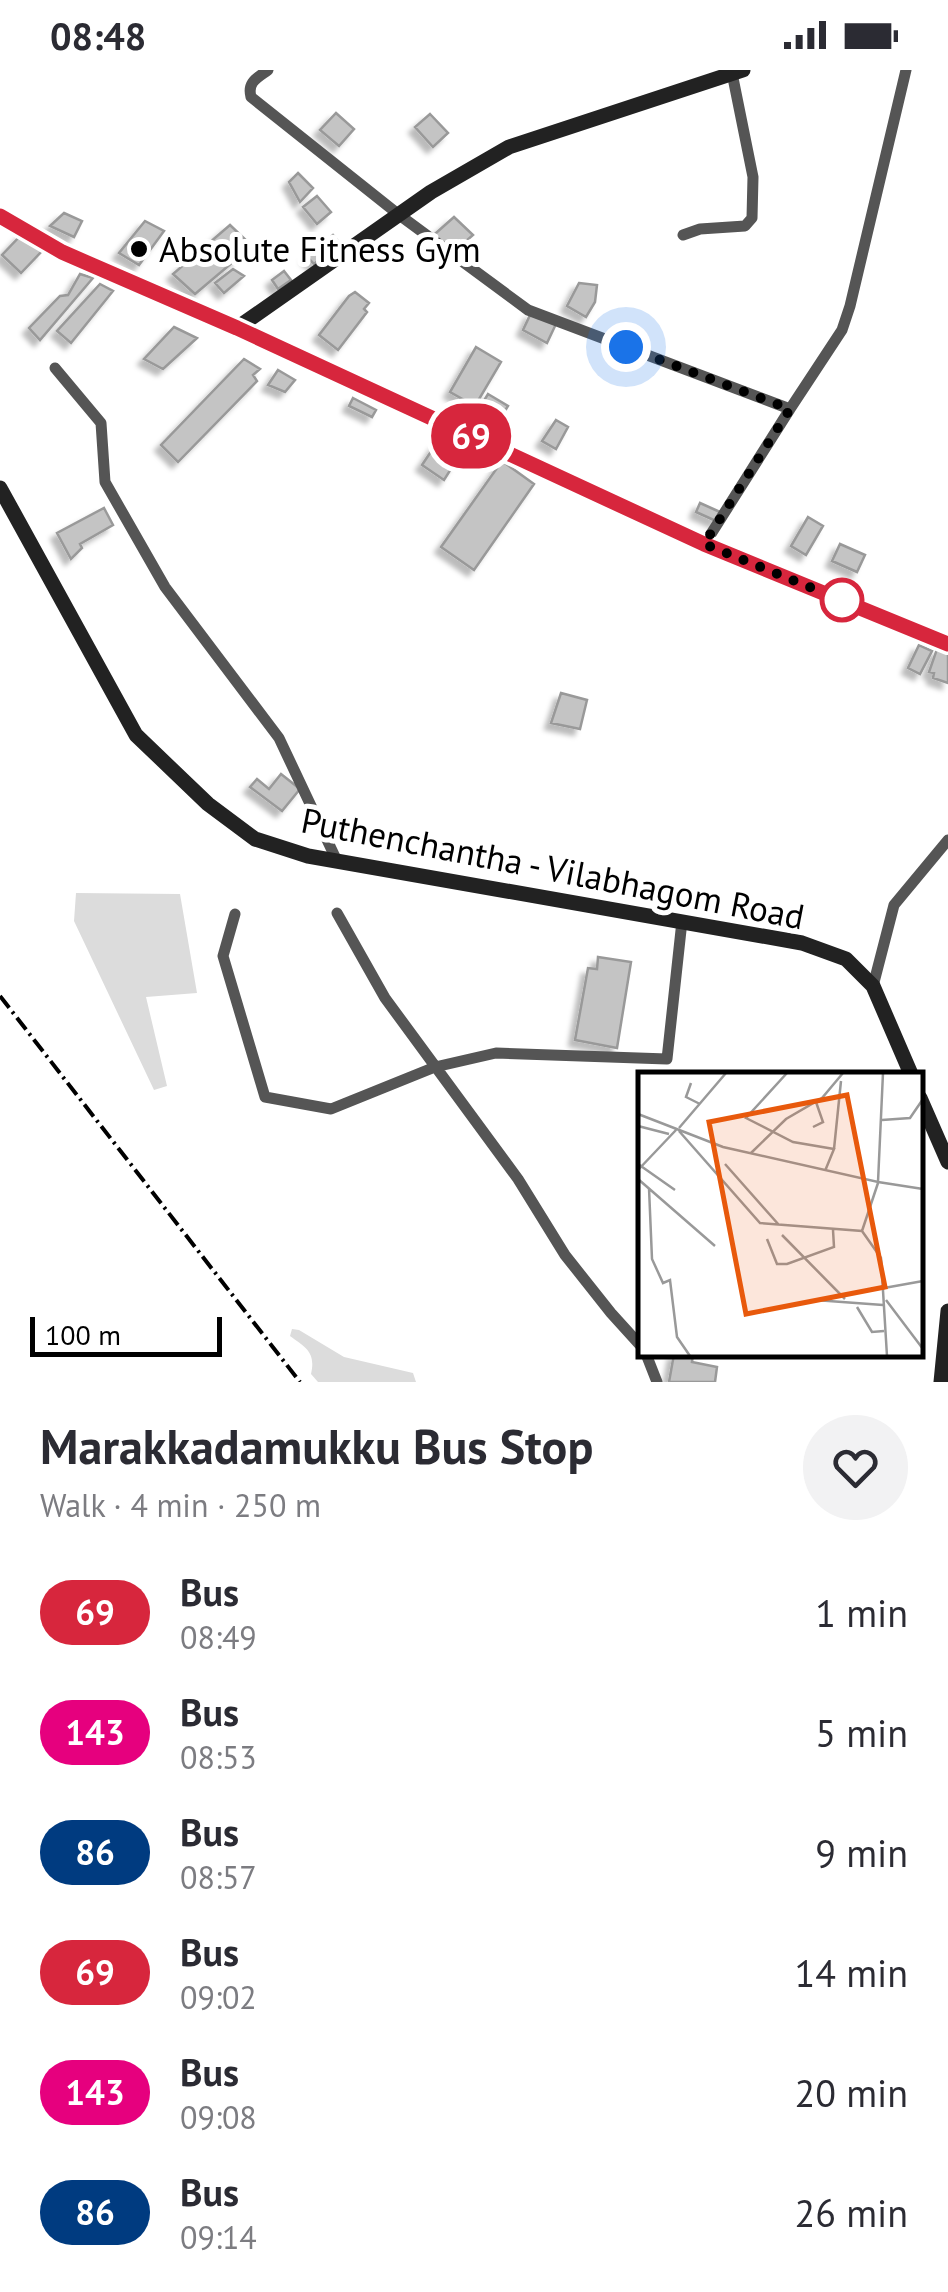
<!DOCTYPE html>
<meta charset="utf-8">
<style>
:root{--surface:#fff;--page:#f2f2f3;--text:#2b2b33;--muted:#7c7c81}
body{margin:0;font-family:"PT Sans",sans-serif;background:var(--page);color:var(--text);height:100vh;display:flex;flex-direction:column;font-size:38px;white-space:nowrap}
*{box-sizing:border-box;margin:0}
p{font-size:32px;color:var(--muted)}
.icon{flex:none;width:55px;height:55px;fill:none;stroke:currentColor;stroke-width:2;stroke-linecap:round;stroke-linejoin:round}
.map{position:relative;height:1312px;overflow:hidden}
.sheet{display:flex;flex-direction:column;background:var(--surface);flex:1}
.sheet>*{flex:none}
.badge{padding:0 20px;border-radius:32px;font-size:35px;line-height:65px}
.scale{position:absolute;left:30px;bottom:25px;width:192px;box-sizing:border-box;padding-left:10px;border:5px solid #000;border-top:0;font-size:28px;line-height:35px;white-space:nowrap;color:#000;-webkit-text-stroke:8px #fff;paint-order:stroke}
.you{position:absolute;width:50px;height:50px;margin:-25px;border:8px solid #fff;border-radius:50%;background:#1a73e8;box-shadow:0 0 0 15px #1a73e833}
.map>.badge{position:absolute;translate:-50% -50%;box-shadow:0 0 0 5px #fff}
.round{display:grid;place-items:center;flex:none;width:105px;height:105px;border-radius:52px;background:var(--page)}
.head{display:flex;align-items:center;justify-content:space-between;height:170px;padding:0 40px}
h1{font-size:48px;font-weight:800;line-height:75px}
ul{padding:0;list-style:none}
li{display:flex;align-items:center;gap:30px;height:120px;padding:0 40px}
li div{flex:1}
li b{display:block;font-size:38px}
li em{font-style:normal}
li .badge{min-width:110px;font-weight:700;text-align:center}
.status{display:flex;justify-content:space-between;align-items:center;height:70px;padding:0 50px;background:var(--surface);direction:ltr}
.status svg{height:28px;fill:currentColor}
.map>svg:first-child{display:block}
.green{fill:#dcdcdc}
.building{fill:#c4c4c4;stroke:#999;stroke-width:2.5;filter:url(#shadow)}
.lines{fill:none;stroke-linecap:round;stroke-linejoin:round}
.minor{stroke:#555;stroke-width:11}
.secondary{stroke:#222;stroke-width:15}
.rail{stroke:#000;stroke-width:4;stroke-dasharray:15 5 2.5 5;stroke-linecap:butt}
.line-casing{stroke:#fff;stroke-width:22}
.line{stroke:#d7263d;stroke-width:15}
.walk{stroke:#000;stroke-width:10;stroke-dasharray:0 18}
.poi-dot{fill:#000;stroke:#fff;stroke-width:4}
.stop-dot{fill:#fff;stroke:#d7263d;stroke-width:5}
.labels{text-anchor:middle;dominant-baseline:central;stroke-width:10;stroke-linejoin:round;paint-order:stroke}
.poi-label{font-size:35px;fill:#000;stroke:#fff;text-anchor:start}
.street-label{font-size:35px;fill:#000;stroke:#fff}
.inset-road{fill:none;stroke:#999;stroke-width:2.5}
.view{fill:#e8590c;fill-opacity:0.15;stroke:#e8590c;stroke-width:5}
.inset-edge{fill:none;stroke:#000;stroke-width:5}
</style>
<div class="status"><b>08:48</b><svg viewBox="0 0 49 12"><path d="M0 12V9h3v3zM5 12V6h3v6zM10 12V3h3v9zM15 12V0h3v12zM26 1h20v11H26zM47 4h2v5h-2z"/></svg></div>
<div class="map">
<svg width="948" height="1312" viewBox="0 0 948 1312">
<defs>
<filter id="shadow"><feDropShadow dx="-6" dy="6" stdDeviation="2.5" flood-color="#0004"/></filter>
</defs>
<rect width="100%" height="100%" fill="#fff"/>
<path class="green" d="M76,823L180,824L197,923L146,927L167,1016L154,1020L74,851Z
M292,1259L299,1260L344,1287L413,1303L416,1312H318L311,1304C316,1282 306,1278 290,1266Z"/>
<path class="building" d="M336,43L354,59L339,76L320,60Z
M430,44L448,63L433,77L415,57Z
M298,103L313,118L300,132L289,112Z
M317,126L331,142L317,154L303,137Z
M64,143L82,151L74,167L50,156Z
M454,147L473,165L448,187L427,171Z
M145,151L164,161L139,195L119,183Z
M230,155L252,176L195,224L173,204Z
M23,163L42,181L21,203L2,185Z
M333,165L340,173L314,194L307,187Z
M233,199L244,206L224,223L215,213Z
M284,201L291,210L278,219L272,210Z
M80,204L93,208L40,270L29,258L60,226L68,225Z
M579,213L597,215L595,232L586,247L567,236Z
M100,214L113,221L71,273L57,261Z
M355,222L369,233L364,239L367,242L338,280L319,265L349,226Z
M531,243L556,254L547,273L523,260Z
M174,257L197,268L163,299L144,289Z
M476,277L501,292L475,336L450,322Z
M244,289L260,299L253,305L257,311L178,392L161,375Z
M278,300L295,310L285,322L268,315Z
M488,324L508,336L500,349L480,337Z
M353,328L376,340L372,347L349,336Z
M556,350L568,357L556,379L542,371Z
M436,374L458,388L444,410L422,395Z
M502,391L534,414L474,500L441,477Z
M700,433L720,442L716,451L696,442Z
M104,438L113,455L80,474L82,478L71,489L57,463Z
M808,447L823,456L806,485L791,476Z
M840,474L865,485L857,502L832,491Z
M919,575L932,581L920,604L908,598Z
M937,579L948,583V613L933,608L934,603L929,602Z
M561,623L587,630L580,659L551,653Z
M281,704L300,719L282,741L250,717L257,709L269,719Z
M598,887L631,892L617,978L575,970L588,898L597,899Z
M674,1284H693L692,1292L717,1297L715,1312H669Z"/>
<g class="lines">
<path class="minor" d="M268,0C257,8 247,12 251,27L398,144L528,240L790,339L704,475
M683,165L700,159L745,156L752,148L753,107L732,3
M55,298L101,353L105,412L165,517L279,668L337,791
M790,339L842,260L850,236L906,0
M337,843L385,928L518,1109L565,1185L611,1243L640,1275
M235,844L223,886L265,1027L331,1039L435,997L496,983L667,989L682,851
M873,916L894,835L948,770
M646,1284L657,1312"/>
<path class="secondary" d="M0,146L61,183L237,258L704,475L948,573
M237,258L431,122L509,77L743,0
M0,418L136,665L208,734L255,769L308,786L802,873L846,889L873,916L911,1004
M920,1028L948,1092
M941,1312L948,1241"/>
<path class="rail" d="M0,926L300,1312"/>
</g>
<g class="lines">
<defs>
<path id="line" d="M0,146L62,182L237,258L704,474L948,574"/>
</defs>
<use href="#line" class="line-casing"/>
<use href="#line" class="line"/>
<path class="walk" d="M626,277L790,339L704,474L844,531L842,530"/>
</g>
<circle class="poi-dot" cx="139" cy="179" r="10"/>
<circle class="stop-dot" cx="842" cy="530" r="20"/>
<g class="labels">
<g class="poi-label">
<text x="159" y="179">Absolute Fitness Gym</text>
</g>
<g class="street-label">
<text transform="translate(553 798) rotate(11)">Puthenchantha - Vilabhagom Road</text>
</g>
</g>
<g transform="translate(638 1002)">
<rect width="285" height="285" fill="#fff"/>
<path class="inset-road" d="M149,1L108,46L155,70L196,77L187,99M53,11L48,25L62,32M0,42L85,75L240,110L245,1M244,48L272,46L285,27M0,54L31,62M175,55L185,50L178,30M41,56L88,1M41,59L122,151L224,159L243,186L249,284M196,77L203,9M113,81L148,47L184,26L205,1M0,92L37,118M87,92L141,153M0,98L38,58M0,107L77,174M240,110L285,117M11,116L14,187L25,211L32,208L39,265L52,284M224,159L240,111M144,163L207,227M129,167L139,192H149L196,175L195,158M246,216L285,209M177,228L245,233M248,228L285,277M219,235L234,260L246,259"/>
<path class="view" d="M209,23L247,215L108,242L71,50Z"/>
<rect width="285" height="285" class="inset-edge"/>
</g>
</svg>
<div class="scale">100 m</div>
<div class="you" style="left:626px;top:277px"></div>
<b class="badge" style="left:471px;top:366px;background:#d7263d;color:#fff">69</b>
</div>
<section class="sheet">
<div class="head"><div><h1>Marakkadamukku Bus Stop</h1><p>Walk · 4 min · 250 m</p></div><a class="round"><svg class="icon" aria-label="heart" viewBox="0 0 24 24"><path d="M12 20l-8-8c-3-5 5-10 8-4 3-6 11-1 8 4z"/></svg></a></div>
<ul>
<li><span class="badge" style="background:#d7263d;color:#fff">69</span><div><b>Bus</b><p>08:49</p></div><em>1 min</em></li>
<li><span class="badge" style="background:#e6007e;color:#fff">143</span><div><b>Bus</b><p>08:53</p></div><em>5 min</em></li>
<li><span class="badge" style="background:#003b80;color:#fff">86</span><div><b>Bus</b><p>08:57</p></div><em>9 min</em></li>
<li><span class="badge" style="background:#d7263d;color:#fff">69</span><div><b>Bus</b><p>09:02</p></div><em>14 min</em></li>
<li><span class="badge" style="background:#e6007e;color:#fff">143</span><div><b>Bus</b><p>09:08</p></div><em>20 min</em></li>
<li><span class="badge" style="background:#003b80;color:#fff">86</span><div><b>Bus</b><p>09:14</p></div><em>26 min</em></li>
</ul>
</section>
